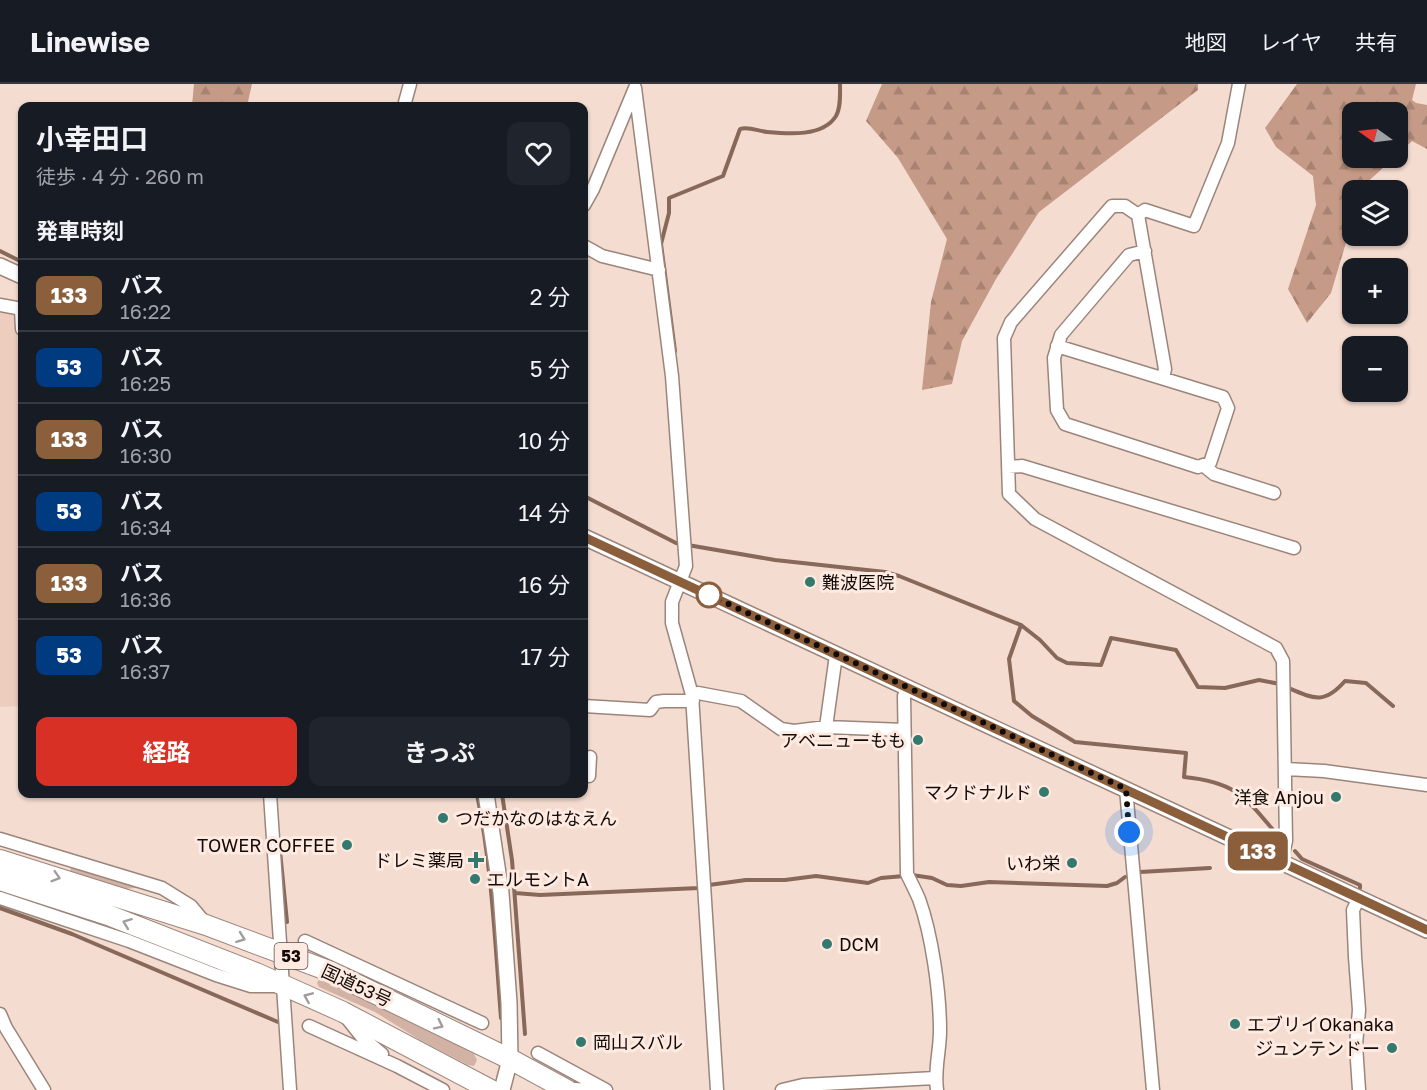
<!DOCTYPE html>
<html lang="ja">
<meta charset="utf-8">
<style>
:root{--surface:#171b24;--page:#20242c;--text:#f1f3f6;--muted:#9ea1a6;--line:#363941;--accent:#d93025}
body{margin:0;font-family:"Golos Text","Noto Sans JP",sans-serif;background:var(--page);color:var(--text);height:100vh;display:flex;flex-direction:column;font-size:22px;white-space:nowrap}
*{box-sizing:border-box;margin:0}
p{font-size:20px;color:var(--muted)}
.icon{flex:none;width:33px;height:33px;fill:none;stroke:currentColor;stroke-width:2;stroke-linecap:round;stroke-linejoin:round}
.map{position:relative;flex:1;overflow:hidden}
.drawer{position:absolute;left:18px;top:18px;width:570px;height:696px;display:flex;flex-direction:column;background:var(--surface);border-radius:12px;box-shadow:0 2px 4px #0004}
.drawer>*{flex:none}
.badge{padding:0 12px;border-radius:9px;font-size:21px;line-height:39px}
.needle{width:39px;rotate:284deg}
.controls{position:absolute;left:1342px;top:18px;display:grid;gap:12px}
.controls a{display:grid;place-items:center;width:66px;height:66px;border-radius:12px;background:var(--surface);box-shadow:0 2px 4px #0004;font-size:30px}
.you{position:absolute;width:30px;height:30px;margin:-15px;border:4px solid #fff;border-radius:50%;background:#1a73e8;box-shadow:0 0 0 9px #1a73e833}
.map>.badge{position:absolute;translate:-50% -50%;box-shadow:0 0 0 3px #fff}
h2{padding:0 18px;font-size:22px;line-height:54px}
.round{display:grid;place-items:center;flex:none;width:63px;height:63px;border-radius:12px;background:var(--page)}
.summary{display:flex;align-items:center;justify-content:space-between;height:102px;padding:0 18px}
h1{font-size:28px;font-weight:700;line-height:45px}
.button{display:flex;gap:12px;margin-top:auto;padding:12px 18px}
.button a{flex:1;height:69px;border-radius:12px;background:var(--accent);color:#fff;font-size:24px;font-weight:700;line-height:69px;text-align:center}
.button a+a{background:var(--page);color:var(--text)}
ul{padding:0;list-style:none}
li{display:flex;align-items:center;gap:18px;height:72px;padding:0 18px;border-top:2px solid var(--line)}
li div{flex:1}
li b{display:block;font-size:22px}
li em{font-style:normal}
li .badge{min-width:66px;font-weight:700;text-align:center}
header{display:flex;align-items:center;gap:36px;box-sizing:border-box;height:84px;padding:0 30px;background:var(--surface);border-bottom:2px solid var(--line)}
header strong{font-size:28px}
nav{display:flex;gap:33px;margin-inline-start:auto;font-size:21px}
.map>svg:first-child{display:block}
.built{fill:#eccdbe}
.grass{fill:#d1b2a4}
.forest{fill:url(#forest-firs)}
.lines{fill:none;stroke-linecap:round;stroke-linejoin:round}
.stream{stroke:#886859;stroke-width:4}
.minor-casing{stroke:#9b857b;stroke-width:15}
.tertiary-casing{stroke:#9b857b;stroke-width:18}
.trunk-casing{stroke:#9b857b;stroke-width:22}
.minor{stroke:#fff;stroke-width:12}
.tertiary{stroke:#fff;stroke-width:15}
.trunk{stroke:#fff;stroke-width:20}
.oneway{stroke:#a19d9c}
.line-casing{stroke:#fff;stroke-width:14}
.line{stroke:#8b5e3c;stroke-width:9}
.walk{stroke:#130b08;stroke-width:6;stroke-dasharray:0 10.8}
.poi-dot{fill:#33796e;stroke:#feeae1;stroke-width:2}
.stop-dot{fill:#fff;stroke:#8b5e3c;stroke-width:3}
.labels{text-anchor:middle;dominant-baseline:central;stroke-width:6;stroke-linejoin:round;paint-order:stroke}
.shield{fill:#feeae1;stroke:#5a4e49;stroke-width:1.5}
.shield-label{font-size:16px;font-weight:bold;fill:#130b08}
.poi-label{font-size:18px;fill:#130b08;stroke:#feeae1;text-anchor:end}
.street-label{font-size:18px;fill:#130b08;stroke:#feeae1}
</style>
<header>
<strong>Linewise</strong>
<nav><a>地図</a><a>レイヤ</a><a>共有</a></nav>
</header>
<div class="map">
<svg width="1427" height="1006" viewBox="0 0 1427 1006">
<defs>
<pattern id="forest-firs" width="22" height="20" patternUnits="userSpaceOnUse" patternTransform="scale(1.5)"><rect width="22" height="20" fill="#c59a86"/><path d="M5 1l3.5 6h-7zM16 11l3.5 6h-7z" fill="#a88372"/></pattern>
</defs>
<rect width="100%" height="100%" fill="#f4dcd0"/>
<path class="built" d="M0,224L15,227L22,312V622L0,623Z"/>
<path class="grass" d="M72,779L144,803L125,805L70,788Z
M319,895H322L377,918L474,970L477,976L474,982L468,981L420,956L375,928L319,903L317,899Z"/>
<path class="forest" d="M194,0H252L247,22H192Z
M882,0H1198V6L1039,128L996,195L962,257L952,300L922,306L931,218L947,155L898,74L866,37Z
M1297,0H1416L1412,16L1416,19L1427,21V65L1412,57L1398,70V28H1353V74H1394L1363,102L1361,106H1353V135L1331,209L1307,239L1288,205L1316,121L1313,92L1276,63L1265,44Z"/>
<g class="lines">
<path class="stream" d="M0,167L22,178
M675,267L661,160L669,129V114L723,92L740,45C748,42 758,47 767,48C788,50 823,53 836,32C841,23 840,10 840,0
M584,412L676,459L775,476L885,488L899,492L1021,541L1040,556L1057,574L1067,579L1101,581L1111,554L1176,566L1198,603L1225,604L1259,596L1280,600
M1021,541L1009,575L1014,617L1032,632L1075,658L1186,669L1184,693C1237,698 1246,714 1279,753
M1286,603C1314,615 1324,621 1345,597L1366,599L1393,622
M477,710C492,783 495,859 501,934
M502,710L512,776L525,950
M280,767L287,838
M1295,767L1302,775L1360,801V804
M1140,788L1210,784
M912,791L932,794L947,801L961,802L989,798L1107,802L1117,799L1125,793
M515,809L540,811L699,804L709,801L746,796H785L816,792L868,799L881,794L904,792
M0,824L72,850L278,938"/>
<defs>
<path id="minor" d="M635,4L672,292L686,482L672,518V539L692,611L717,1006
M404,22L410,0
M584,121L593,105L635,4
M1138,131L1145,126L1194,142L1228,59L1239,0
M584,162L602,172L659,186
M0,221L22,225
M21,225L22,245
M1057,262L1223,313L1228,324L1210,379L1198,383L1065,340L1057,326L1054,274L1061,251L1129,171L1145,167
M1163,294L1165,285L1138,131L1125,122H1112L1011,238L1004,254L1009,410L1035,435L1276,564L1283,577L1286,757L1281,778
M1203,381L1214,390L1274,409
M1008,383L1022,382L1294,464
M907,604L904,612L907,790C911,798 915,806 919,815C932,851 940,908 940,947C940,967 934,986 937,1006
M692,611L698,609L741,617L781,645L794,647L826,643L904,646
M584,622L650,626L656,618L664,617H693
M826,643L836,571
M1286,685L1324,687L1427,701
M589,692L590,673
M1126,705L1153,1006
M270,710L290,1006
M0,755L162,804L191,822L206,840
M0,814L129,857L216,891L251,902H275
M1359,814L1353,826L1355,873L1359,926L1356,961L1359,1006
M305,857L482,939
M0,930L6,944L44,1006
M346,933L362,953L382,970
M309,942L397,982L443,1006
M538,969L606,1006
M563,1004L588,1006
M782,1006L803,1001L935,994"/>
<path id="tertiary" d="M0,182L22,192
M584,453L1427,846
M486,710L501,809L509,919L510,975L502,1006"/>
<path id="trunk" d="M0,776L206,841L329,887L510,975L567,1006
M0,796L108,831L256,889L343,928L491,1006"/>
</defs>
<use href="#minor" class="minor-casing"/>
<use href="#tertiary" class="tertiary-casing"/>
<use href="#trunk" class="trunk-casing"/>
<use href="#minor" class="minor"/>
<use href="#tertiary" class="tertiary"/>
<use href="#trunk" class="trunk"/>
</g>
<defs><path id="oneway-chevron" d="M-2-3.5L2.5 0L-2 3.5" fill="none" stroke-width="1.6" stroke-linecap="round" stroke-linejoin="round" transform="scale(1.5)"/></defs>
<g class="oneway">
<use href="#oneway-chevron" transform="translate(56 793) rotate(17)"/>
<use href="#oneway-chevron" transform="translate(127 839) rotate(-159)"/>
<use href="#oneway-chevron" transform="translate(241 854) rotate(20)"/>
<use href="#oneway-chevron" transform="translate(308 913) rotate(-157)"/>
<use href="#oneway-chevron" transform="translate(439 941) rotate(26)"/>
</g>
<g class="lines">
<defs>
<path id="line" d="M584,453L1427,846"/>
</defs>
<use href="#line" class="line-casing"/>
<use href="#line" class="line"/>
<path class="walk" d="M709,511L1126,705L1129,748"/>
</g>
<g class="poi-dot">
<circle cx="810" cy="498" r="6"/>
<circle cx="918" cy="656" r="6"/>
<circle cx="1044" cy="708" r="6"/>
<circle cx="1336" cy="713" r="6"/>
<circle cx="443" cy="734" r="6"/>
<circle cx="347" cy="761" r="6"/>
<path d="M473 767h6v6h6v6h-6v6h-6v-6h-6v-6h6z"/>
<circle cx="1072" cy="779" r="6"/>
<circle cx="475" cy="795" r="6"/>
<circle cx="827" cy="860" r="6"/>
<circle cx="1235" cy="940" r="6"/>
<circle cx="581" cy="958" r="6"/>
<circle cx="1392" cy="964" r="6"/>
</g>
<circle class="stop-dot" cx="709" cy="511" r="12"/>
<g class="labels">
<rect class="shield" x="274.5" y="859" width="33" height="26" rx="4.5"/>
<g class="shield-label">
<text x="291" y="872">53</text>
</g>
<g class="poi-label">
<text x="822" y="498" text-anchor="start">難波医院</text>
<text x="906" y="656">アベニューもも</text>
<text x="1032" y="708">マクドナルド</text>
<text x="1324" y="713">洋食 Anjou</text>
<text x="455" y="734" text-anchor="start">つだかなのはなえん</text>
<text x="335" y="761">TOWER COFFEE</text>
<text x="464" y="776">ドレミ薬局</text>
<text x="1060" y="779">いわ栄</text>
<text x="487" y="795" text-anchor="start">エルモントA</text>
<text x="839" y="860" text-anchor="start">DCM</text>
<text x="1247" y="940" text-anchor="start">エブリイOkanaka</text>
<text x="593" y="958" text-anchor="start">岡山スバル</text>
<text x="1380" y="964">ジュンテンドー</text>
</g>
<g class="street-label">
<text transform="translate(357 901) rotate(25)">国道53号</text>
</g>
</g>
</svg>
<div class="controls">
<a><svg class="needle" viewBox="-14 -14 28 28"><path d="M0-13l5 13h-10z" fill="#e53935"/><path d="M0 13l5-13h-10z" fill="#9ea1a6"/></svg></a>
<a><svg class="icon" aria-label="layers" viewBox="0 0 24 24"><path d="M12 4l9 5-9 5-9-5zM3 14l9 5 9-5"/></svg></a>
<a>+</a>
<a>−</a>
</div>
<div class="you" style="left:1129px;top:748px"></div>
<b class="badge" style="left:1258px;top:767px;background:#8b5e3c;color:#fff">133</b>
<section class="drawer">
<div class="summary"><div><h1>小幸田口</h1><p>徒歩 · 4 分 · 260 m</p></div><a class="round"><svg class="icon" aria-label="heart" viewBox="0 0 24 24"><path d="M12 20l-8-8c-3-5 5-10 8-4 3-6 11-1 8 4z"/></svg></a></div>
<h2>発車時刻</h2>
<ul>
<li><span class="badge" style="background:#8b5e3c;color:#fff">133</span><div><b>バス</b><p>16:22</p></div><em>2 分</em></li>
<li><span class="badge" style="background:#003b80;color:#fff">53</span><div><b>バス</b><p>16:25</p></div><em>5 分</em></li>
<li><span class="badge" style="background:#8b5e3c;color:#fff">133</span><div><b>バス</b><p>16:30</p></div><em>10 分</em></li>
<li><span class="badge" style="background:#003b80;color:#fff">53</span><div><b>バス</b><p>16:34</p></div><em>14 分</em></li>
<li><span class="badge" style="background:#8b5e3c;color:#fff">133</span><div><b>バス</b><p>16:36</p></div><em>16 分</em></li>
<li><span class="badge" style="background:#003b80;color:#fff">53</span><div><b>バス</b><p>16:37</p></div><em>17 分</em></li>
</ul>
<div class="button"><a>経路</a><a>きっぷ</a></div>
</section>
</div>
